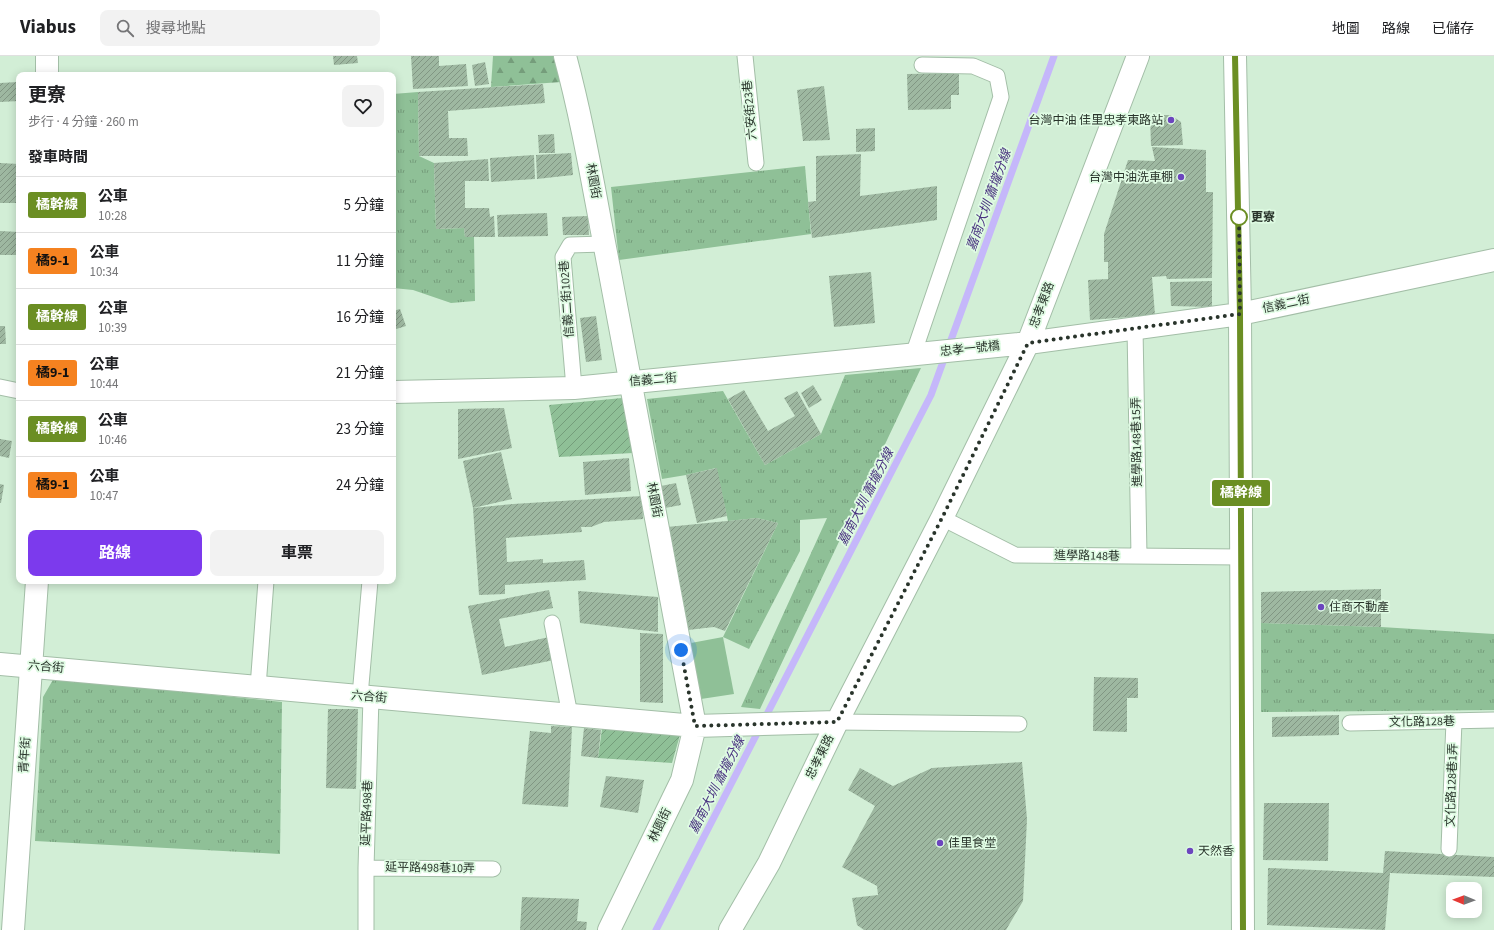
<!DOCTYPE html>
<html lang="zh-TW">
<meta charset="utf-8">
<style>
:root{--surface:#fff;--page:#f2f2f2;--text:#202124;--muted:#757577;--line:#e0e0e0;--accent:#7c3aed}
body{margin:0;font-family:"Source Sans 3","Noto Sans TC",sans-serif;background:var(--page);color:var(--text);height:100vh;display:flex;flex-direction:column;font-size:15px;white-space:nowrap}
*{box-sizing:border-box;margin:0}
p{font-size:13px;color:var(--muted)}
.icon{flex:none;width:22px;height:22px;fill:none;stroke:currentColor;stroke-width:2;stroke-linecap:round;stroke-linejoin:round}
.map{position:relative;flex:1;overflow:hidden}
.panel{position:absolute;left:16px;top:16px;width:380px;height:512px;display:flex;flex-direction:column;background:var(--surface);border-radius:8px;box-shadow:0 2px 10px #0003}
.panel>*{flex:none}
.badge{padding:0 8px;border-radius:3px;font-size:14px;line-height:26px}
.needle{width:26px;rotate:271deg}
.buttons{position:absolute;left:1446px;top:826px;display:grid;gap:8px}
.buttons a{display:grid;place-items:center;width:36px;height:36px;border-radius:8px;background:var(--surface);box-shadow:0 2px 10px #0003;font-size:20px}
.you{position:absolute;width:20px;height:20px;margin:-10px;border:3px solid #fff;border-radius:50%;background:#1a73e8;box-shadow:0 0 0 6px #1a73e833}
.map>.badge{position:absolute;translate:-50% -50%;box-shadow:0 0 0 2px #fff}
h2{padding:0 12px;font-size:15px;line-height:36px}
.round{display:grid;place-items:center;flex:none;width:42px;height:42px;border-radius:8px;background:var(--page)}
.head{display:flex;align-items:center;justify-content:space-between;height:68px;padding:0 12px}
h1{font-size:19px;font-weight:700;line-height:30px}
.cta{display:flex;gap:8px;margin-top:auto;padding:8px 12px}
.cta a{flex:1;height:46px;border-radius:8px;background:var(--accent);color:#fff;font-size:16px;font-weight:700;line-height:46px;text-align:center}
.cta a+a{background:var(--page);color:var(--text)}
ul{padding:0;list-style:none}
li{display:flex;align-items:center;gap:12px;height:56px;padding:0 12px;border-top:1px solid var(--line)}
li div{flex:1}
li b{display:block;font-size:15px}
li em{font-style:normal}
li .badge{min-width:44px;font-weight:700;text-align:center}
header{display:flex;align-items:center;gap:24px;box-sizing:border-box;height:56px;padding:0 20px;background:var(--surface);border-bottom:1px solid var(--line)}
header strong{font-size:19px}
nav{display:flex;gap:22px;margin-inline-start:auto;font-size:14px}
.search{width:280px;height:36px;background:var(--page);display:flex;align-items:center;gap:10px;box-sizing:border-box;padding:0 14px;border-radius:8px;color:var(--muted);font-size:15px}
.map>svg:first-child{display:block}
.grass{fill:url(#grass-tufts)}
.forest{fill:url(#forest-firs)}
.garden{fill:url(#garden-furrows)}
.pitch{fill:#8fc097}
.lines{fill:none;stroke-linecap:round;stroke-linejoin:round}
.stream{stroke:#c5b7fa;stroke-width:7}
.building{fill:url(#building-hatch)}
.service-casing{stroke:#a3bea7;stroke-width:17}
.minor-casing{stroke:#a3bea7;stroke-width:24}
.service{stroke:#fff;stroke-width:15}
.minor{stroke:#fff;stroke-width:22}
.line-casing{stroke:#fff;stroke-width:9}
.line{stroke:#6b8e23;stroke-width:6}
.walk{stroke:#29342b;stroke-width:4;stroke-dasharray:0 7.2}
.poi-dot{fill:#6c45be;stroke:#dffbe3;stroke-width:1.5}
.stop-dot{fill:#fff;stroke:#6b8e23;stroke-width:2}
.labels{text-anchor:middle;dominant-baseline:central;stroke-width:3.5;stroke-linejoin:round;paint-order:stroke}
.street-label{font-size:12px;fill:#29342b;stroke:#dffbe3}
.poi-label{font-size:12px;fill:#29342b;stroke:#dffbe3;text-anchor:start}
.stop-label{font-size:12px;font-weight:bold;fill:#29342b;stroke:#dffbe3;text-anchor:start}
.water-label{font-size:13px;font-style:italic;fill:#4a3380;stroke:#dffbe3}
</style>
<header>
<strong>Viabus</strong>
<div class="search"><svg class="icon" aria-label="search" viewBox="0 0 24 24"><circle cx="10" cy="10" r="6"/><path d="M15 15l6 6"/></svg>搜尋地點</div>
<nav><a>地圖</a><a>路線</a><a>已儲存</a></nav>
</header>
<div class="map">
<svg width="1494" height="874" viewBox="0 0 1494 874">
<defs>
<pattern id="grass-tufts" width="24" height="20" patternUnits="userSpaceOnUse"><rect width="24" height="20" fill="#8fc097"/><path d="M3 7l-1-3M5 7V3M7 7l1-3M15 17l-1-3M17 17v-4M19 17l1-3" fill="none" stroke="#759d7b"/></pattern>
<pattern id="forest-firs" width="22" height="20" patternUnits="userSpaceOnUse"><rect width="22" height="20" fill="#8fc097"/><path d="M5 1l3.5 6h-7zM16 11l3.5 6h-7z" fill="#759d7b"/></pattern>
<pattern id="garden-furrows" width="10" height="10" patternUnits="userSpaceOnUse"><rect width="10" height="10" fill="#8fc097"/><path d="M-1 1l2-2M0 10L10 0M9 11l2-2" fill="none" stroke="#759d7b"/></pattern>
<pattern id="building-hatch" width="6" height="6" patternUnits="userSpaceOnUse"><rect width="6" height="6" fill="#9eb8a1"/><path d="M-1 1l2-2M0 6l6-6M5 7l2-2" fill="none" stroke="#819683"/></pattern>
</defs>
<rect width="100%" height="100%" fill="#d2eed6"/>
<path class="grass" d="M418,36L419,100L434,107L436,173L464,172L465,181H474L475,245L451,247L413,234L393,232V38Z
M805,110L811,178L619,204L611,131Z
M921,312L760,653L741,651L827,462L800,464V495L749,593L723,581L778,467L757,462L728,465L716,412L686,419L662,423L647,343L723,335L765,409L821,378L845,319Z
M1261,567L1381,571L1494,578V654L1261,656Z
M54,622L282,646L280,798L35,785L43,641Z"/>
<path class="forest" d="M493,0H554L561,26L491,31Z"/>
<path class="garden" d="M622,342L633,397L559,401L549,349Z
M602,673L680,679L672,707L598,702Z"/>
<path class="pitch" d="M723,581L734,638L701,643L691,587Z"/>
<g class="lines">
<path class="stream" d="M656,874L931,339L1054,0"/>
</g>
<path class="building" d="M333,0H357L358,7L334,9Z
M411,0H439V10L466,8L468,30L413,33Z
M485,6L489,28L475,30L472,9Z
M959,17V39H951V53L908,54L907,18Z
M18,26L19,45L0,46V27Z
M543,28L545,47L448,55L449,82H467L468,100H419L418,36Z
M824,30L830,84L803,85L797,34Z
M1150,59H1171L1181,66L1183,89L1151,90Z
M875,72V95L856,96V73Z
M554,78L555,97H539L538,79Z
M1152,91L1206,94V136H1213L1212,222L1167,223L1166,220L1152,221L1155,259L1090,264L1088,224L1108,223V206H1104V178L1128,104L1155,105Z
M571,97L573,119L537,123L536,99Z
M861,98L860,140L937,130V164L812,182L808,146L816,145V100Z
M534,99L535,123L491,126L490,102Z
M488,103L489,125H465V152H489L490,161L494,160L495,181H465L464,172L436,173L434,107Z
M0,107L19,108V147H0Z
M547,157L548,180L498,181L497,159Z
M588,160L589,179H563L562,161Z
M0,175L19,176V199H0Z
M871,216L875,267L834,271L829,220Z
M1212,225V251L1171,250L1170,226Z
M400,253L406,270L393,274V255Z
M596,260L602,304L586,306L580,262Z
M0,270H5L6,288H0Z
M813,329L822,344L809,352L801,337Z
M744,334L768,375L795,360L784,342L797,335L821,378L765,409L728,343Z
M504,352L512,392L458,403V353Z
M0,383L12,385L9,402L0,400Z
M501,396L512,443L473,452L463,405Z
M629,402L631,435L585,439L583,406Z
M717,412L727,460L697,467L686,419Z
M676,427L681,449L665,452L661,430Z
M0,428L4,429L1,447H0Z
M642,440L643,463L604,466L591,471H581L582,476L506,482L507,506L543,503V507L584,504L586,524L505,529V538L479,539L473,452L513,448Z
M757,462L778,467L725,575L714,571L688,574L667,471Z
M1381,533V571L1261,567V536Z
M549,534L553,552L499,563L505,591L549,581L554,604L482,619L468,550Z
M578,535L658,541V576L580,567Z
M640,577L663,578V647L640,646Z
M1094,621L1138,622V642H1127V676L1093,675Z
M328,653H358L356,733L326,732Z
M1339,659V679L1272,681V661Z
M551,670L572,671L568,751L522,748L530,675L551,677Z
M584,672L601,674L598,702L581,700Z
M1022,706L1027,763L1023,845L1006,874H864L857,869L852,842L878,839L877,830L842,811L875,750L848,734L860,712L893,730L932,712Z
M606,720L644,724L638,757L600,751Z
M1264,747H1329L1328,805L1263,804Z
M1385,795L1494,801V821L1390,817L1385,874L1267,869L1268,812L1383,817Z
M522,841L579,843L577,865L587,866L586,874H520Z"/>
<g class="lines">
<defs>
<path id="service" d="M745,0L756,107
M1135,272L1139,500
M913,299L1001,41L997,20L973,10L922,9
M0,331L19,335
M574,332L563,201L570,189L604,188
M942,462L1015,499L1241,501
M552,567L570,659
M258,631L266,525
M360,640L370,525
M837,666L1019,668
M1350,667L1494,664
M1449,793L1454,665
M366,812L493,813
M366,874V812L371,641"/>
<path id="minor" d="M47,0V19
M565,0C584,70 595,141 609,212C639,364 667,517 695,670L682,724L609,874
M1235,0L1240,258L1243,874
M393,336L574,332L1028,287L1240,258L1494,204
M0,608L695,670L837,666
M13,874L37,525
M730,874L769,807L837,666L942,462L1028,287L1138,0"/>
</defs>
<use href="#service" class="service-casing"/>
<use href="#minor" class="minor-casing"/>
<use href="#service" class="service"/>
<use href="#minor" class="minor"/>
</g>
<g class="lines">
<defs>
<path id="line" d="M1235,0L1240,258L1243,874"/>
</defs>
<use href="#line" class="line-casing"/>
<use href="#line" class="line"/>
<path class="walk" d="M681,594L695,670L837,666L942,462L1028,287L1240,258L1239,161"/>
</g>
<g class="poi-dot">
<circle cx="1171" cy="64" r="4"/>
<circle cx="1181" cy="121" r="4"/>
<circle cx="1321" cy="551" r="4"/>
<circle cx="940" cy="787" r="4"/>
<circle cx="1190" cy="795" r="4"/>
</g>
<circle class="stop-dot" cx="1239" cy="161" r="8"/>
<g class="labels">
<g class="street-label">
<text transform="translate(750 54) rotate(-95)">六安街23巷</text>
<text transform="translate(593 125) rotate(80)">林園街</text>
<text transform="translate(567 243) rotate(-94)">信義二街102巷</text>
<text transform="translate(1286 248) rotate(-12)">信義二街</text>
<text transform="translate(1042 249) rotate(-69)">忠孝東路</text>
<text transform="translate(970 293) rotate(-6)">忠孝一號橋</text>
<text transform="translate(653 324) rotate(-5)">信義二街</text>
<text transform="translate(1137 386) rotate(-91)">進學路148巷15弄</text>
<text transform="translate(654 444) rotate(79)">林園街</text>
<text transform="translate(1087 500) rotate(1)">進學路148巷</text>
<text transform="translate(46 611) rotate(5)">六合街</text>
<text transform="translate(369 641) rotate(5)">六合街</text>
<text transform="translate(1422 666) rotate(-1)">文化路128巷</text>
<text transform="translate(25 699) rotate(-86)">青年街</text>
<text transform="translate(820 701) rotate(-64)">忠孝東路</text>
<text transform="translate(1452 729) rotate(-88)">文化路128巷1弄</text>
<text transform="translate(367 757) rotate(-88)">延平路498巷</text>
<text transform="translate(660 769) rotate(-64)">林園街</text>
<text transform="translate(430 812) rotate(1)">延平路498巷10弄</text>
</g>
<g class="poi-label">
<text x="1163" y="64" text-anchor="end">台灣中油 佳里忠孝東路站</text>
<text x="1173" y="121" text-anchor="end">台灣中油洗車棚</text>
<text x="1329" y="551">住商不動產</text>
<text x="948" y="787">佳里食堂</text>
<text x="1198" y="795">天然香</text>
</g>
<g class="stop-label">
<text x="1251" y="161">更寮</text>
</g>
<g class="water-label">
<text transform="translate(989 144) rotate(-70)">嘉南大圳 蕭壠分線</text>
<text transform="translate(866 441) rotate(-63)">嘉南大圳 蕭壠分線</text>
<text transform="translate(717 729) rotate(-63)">嘉南大圳 蕭壠分線</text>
</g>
</g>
</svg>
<div class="buttons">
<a><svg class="needle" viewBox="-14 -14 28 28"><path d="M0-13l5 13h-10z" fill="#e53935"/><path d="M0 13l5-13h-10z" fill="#757577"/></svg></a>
</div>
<div class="you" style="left:681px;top:594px"></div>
<b class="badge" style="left:1241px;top:437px;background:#6b8e23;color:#fff">橘幹線</b>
<section class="panel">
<div class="head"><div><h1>更寮</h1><p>步行 · 4 分鐘 · 260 m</p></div><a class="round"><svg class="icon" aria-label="heart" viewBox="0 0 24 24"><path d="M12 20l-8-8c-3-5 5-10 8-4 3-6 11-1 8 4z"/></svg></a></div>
<h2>發車時間</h2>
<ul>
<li><span class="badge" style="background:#6b8e23;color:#fff">橘幹線</span><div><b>公車</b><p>10:28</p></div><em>5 分鐘</em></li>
<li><span class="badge" style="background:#f58220;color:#111">橘9-1</span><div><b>公車</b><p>10:34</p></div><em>11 分鐘</em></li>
<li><span class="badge" style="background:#6b8e23;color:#fff">橘幹線</span><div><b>公車</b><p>10:39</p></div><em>16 分鐘</em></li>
<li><span class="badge" style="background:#f58220;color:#111">橘9-1</span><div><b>公車</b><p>10:44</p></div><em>21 分鐘</em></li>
<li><span class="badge" style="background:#6b8e23;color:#fff">橘幹線</span><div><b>公車</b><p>10:46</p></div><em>23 分鐘</em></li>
<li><span class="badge" style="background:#f58220;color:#111">橘9-1</span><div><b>公車</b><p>10:47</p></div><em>24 分鐘</em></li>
</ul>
<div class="cta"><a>路線</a><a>車票</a></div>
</section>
</div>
